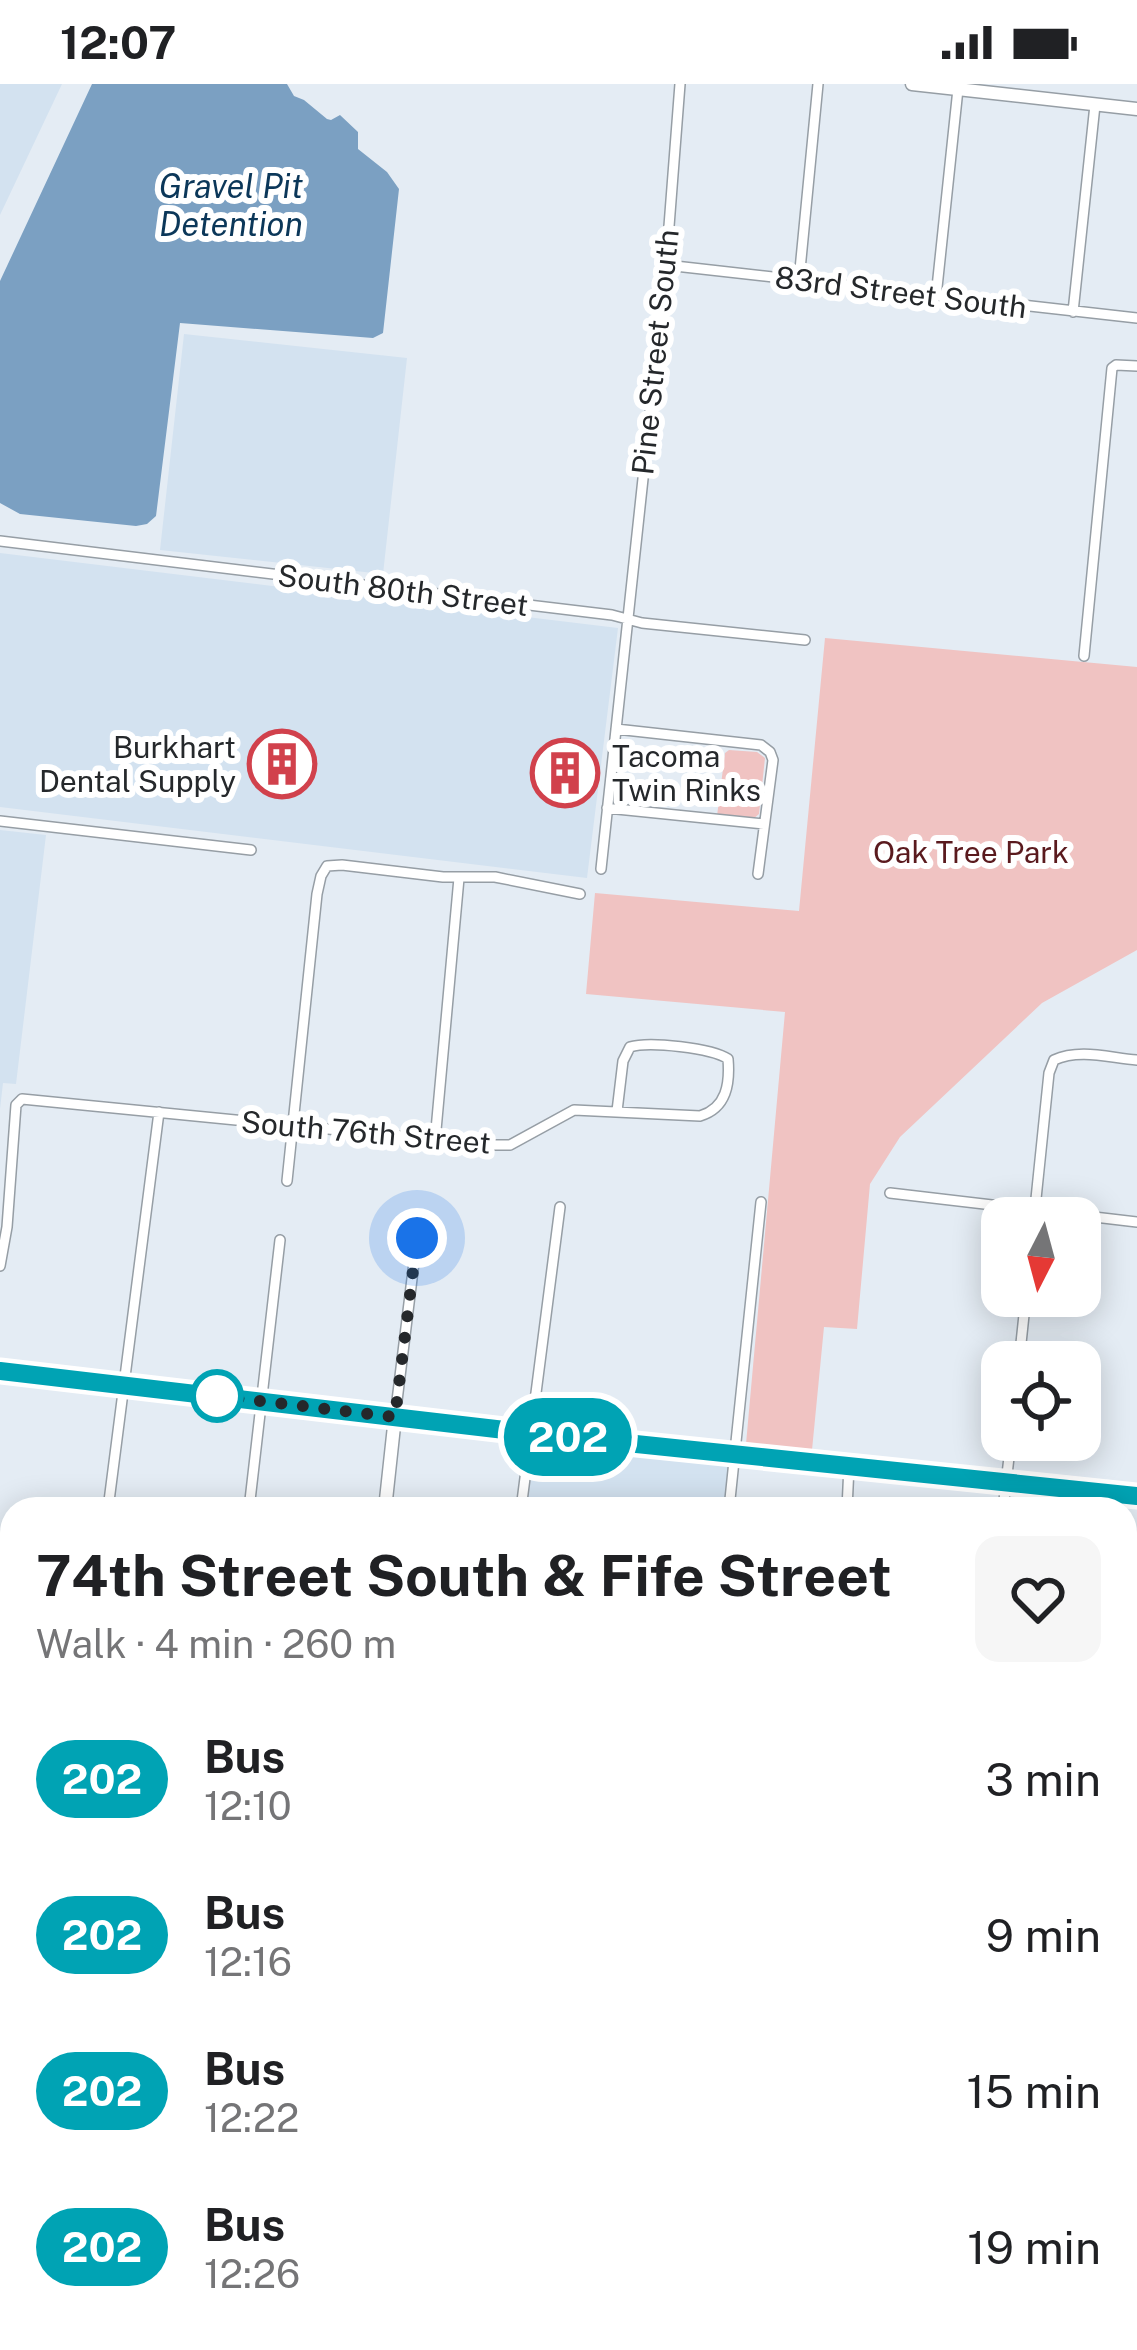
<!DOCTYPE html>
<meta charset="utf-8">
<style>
:root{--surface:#fff;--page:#f6f6f6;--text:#202124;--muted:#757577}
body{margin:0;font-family:"Public Sans",sans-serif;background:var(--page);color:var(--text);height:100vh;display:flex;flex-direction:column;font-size:45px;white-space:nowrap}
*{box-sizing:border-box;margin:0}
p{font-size:39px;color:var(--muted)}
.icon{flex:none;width:66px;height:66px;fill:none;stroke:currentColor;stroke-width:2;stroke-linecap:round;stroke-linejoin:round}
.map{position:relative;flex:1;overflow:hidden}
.panel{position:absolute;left:0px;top:1413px;width:1137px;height:855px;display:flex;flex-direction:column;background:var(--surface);border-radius:36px 36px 0 0;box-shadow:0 6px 30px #0003}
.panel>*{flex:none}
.badge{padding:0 24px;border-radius:39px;font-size:42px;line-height:78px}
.needle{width:78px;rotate:186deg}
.tools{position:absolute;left:981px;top:1113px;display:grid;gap:24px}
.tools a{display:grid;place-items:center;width:120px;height:120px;border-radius:24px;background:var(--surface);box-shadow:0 6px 30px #0003;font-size:60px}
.you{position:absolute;width:60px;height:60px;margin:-30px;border:9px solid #fff;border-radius:50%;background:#1a73e8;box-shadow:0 0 0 18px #1a73e833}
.map>.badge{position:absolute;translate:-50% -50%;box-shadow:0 0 0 6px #fff}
.round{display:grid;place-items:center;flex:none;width:126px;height:126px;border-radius:24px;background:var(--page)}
.overview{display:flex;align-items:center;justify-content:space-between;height:204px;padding:0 36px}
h1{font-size:57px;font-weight:700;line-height:90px}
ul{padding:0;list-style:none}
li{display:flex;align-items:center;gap:36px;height:156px;padding:0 36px}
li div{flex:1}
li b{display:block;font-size:45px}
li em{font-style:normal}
li .badge{min-width:132px;font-weight:700;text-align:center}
.status{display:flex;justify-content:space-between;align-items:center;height:84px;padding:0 60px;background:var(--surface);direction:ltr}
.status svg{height:33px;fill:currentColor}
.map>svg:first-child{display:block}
.built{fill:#d3e2f0}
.green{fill:#f0c3c2}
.water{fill:#7ba0c2}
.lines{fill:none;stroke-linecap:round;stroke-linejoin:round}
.street-casing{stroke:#969ea5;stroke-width:12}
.secondary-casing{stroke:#969ea5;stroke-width:15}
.primary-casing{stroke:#cbcbcc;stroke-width:16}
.street{stroke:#fff;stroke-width:9}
.secondary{stroke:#fff;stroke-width:12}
.primary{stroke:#facbcb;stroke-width:14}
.line-casing{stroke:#fff;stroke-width:27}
.line{stroke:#00a3b4;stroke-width:18}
.walk{stroke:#25282b;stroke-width:12;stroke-dasharray:0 21.6}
.stop-dot{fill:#fff;stroke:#00a3b4;stroke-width:6}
.labels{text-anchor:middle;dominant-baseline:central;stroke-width:12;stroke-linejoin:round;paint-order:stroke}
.street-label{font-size:30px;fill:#25282b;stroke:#fff}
.poi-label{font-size:30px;fill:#25282b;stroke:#fff;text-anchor:end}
.park-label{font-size:30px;fill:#5a1a1e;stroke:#fff}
.water-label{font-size:33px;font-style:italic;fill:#0b3759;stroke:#fff}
</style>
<div class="status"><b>12:07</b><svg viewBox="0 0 49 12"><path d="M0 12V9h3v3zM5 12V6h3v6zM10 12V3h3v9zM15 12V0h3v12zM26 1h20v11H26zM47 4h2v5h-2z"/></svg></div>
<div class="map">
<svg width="1137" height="2266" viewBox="0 0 1137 2266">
<rect width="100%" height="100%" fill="#e4ecf4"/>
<path class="built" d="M0,0H62L0,131Z
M184,250L407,274L383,490L160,466Z
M0,469L618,544L587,794L0,723Z
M0,746L46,751L16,1000L3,999L0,1025Z
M530,1349L734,1371L729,1425H521Z"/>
<path class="green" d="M825,554L1137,583V866L1042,919L900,1053L870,1100L857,1245L824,1243L812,1366L746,1360L785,928L586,910L595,809L799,827Z
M729,666L757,668L765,674L759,730L752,736L717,732L725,669Z"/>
<path class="water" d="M92,0H287L294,12L304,16L327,35L331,36L340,31L358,48V65L387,88L399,105L383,249L373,254L180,239L156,432L147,440L136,442L20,430L0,419V197Z"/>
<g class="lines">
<defs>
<path id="street" d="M666,181L1137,234
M799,196L818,0
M936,213L958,5
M1073,228L1095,21
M0,457L612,531L642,539L805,556
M1084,572L1112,284L1116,281L1137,282
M616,645L761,661L770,668L773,676L758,790
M607,724L764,740
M0,737L251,766
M601,785L666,181L680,0
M435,1057L459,794
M287,1097L317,810L321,792L327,782L342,781L443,793H495L580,810
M890,1109L1137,1138
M1034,1134L1049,989L1054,976C1080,964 1110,974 1137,976
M0,1182L7,1143L16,1021L22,1015L491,1061H510L574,1026L700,1032C727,1024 730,999 728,975C712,964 649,957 630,963L623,977L617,1027
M1019,1278L1026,1212
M395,1333L417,1154
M108,1425L159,1028
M249,1425L280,1156
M521,1425L560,1123
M729,1425L761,1118
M847,1425L849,1382
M1003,1425L1011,1356
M0,1566L12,1568
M1125,1591L1137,1470
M1125,1689L1137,1690
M0,1846L12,1848
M1125,1973L1137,1975
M0,2126L12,2127
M1125,2245L1137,2246
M672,2256V2266
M10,2266L12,2250
M147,2266L148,2256
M421,2266L422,2256
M497,2266L499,2256
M654,2266L655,2256
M788,2266L789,2256
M922,2266L924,2256
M1062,2266L1064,2256"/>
<path id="secondary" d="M912,0L1137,25
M385,1425L395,1333
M282,2266L283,2256"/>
<path id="primary" d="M0,1287L530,1349L1137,1412"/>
</defs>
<use href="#street" class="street-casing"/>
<use href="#secondary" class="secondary-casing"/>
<use href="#primary" class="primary-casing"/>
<use href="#street" class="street"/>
<use href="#secondary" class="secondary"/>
<use href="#primary" class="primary"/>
</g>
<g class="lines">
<defs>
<path id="line" d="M0,1287L530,1349L1137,1412"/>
</defs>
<use href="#line" class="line-casing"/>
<use href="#line" class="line"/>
<path class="walk" d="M217,1312L395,1333L417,1154"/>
</g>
<defs>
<symbol id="building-ring" viewBox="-11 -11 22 22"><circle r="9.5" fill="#fff" stroke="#d1414c" stroke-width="1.5"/><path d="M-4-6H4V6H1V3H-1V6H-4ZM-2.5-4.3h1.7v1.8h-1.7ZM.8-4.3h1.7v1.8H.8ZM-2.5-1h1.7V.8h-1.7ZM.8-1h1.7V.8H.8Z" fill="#d1414c"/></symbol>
</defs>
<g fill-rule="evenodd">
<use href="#building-ring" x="244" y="642" width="76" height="76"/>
<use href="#building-ring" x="527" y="651" width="76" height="76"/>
</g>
<circle class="stop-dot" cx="217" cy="1312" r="24"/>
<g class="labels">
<g class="street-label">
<text transform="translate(901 208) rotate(7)">83rd Street South</text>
<text transform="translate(655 268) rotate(-84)">Pine Street South</text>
<text transform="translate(403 506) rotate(7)">South 80th Street</text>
<text transform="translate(366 1048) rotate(5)">South 76th Street</text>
</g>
<g class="poi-label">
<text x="236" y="663">Burkhart<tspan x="236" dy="34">Dental Supply</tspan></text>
<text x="612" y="672" text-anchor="start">Tacoma<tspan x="612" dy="34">Twin Rinks</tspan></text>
</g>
<g class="park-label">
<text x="971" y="768">Oak Tree Park</text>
</g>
<g class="water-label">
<text x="231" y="102">Gravel Pit<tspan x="231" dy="38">Detention</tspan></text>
</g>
</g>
</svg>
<div class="tools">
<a><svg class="needle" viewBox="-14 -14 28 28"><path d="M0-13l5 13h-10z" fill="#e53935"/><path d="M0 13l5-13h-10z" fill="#757577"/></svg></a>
<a><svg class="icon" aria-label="locate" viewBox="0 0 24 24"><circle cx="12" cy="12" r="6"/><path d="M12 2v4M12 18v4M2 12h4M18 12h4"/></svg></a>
</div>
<div class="you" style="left:417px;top:1154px"></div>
<b class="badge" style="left:568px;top:1353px;background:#00a3b4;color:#fff">202</b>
<section class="panel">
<div class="overview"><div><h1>74th Street South &amp; Fife Street</h1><p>Walk · 4 min · 260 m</p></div><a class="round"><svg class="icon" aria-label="heart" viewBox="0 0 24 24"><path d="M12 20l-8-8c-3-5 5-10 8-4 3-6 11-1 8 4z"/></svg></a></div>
<ul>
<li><span class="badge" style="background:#00a3b4;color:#fff">202</span><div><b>Bus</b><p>12:10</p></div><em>3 min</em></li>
<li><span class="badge" style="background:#00a3b4;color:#fff">202</span><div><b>Bus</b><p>12:16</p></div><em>9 min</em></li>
<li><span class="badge" style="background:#00a3b4;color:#fff">202</span><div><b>Bus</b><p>12:22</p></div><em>15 min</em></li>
<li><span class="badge" style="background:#00a3b4;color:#fff">202</span><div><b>Bus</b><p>12:26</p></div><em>19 min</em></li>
</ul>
</section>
</div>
